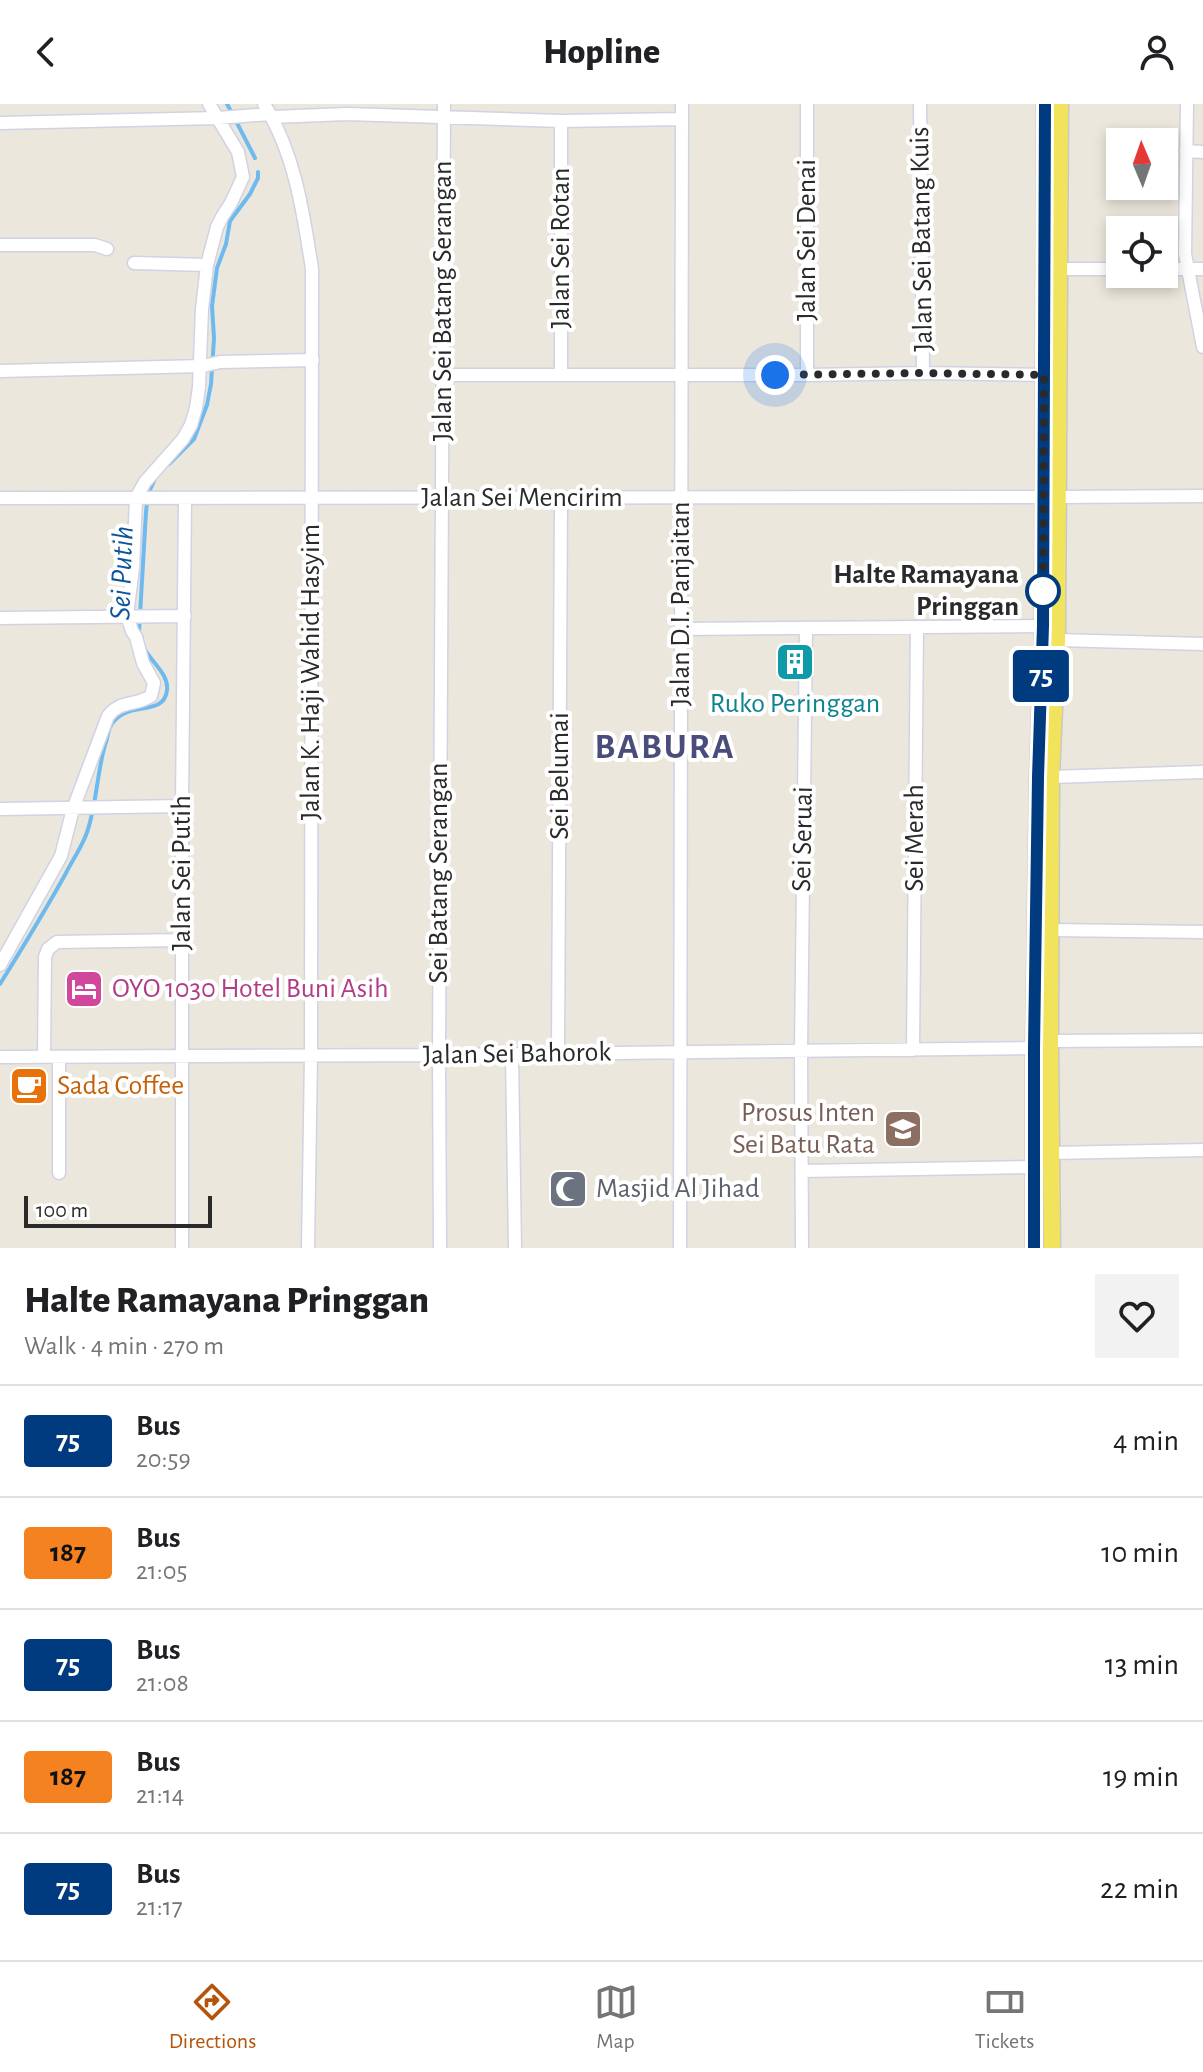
<!DOCTYPE html>
<meta charset="utf-8">
<style>
:root{--surface:#fff;--page:#f2f2f2;--text:#202124;--muted:#757577;--line:#e0e0e0;--accent:#b45309}
body{margin:0;font-family:"Alegreya Sans",sans-serif;background:var(--page);color:var(--text);height:100vh;display:flex;flex-direction:column;font-size:30px;white-space:nowrap}
*{box-sizing:border-box;margin:0}
p{font-size:26px;color:var(--muted)}
.icon{flex:none;width:44px;height:44px;fill:none;stroke:currentColor;stroke-width:2;stroke-linecap:round;stroke-linejoin:round}
.map{position:relative;height:1144px;overflow:hidden}
.sheet{display:flex;flex-direction:column;background:var(--surface);flex:1}
.sheet>*{flex:none}
.badge{padding:0 16px;border-radius:6px;font-size:28px;line-height:52px}
.needle{width:52px;rotate:358deg}
.tools{position:absolute;left:1106px;top:24px;display:grid;gap:16px}
.tools a{display:grid;place-items:center;width:72px;height:72px;border-radius:0px;background:var(--surface);box-shadow:0 4px 12px #0003;font-size:40px}
.scale{position:absolute;left:24px;bottom:20px;width:188px;box-sizing:border-box;padding-left:8px;border:4px solid #2a2a2a;border-top:0;font-size:22px;line-height:28px;white-space:nowrap;color:#2a2a2a;-webkit-text-stroke:6px #fff;paint-order:stroke}
.you{position:absolute;width:40px;height:40px;margin:-20px;border:6px solid #fff;border-radius:50%;background:#1a73e8;box-shadow:0 0 0 12px #1a73e833}
.map>.badge{position:absolute;translate:-50% -50%;box-shadow:0 0 0 4px #fff}
.round{display:grid;place-items:center;flex:none;width:84px;height:84px;border-radius:0px;background:var(--page)}
.summary{display:flex;align-items:center;justify-content:space-between;height:136px;padding:0 24px}
h1{font-size:38px;font-weight:800;line-height:60px}
ul{padding:0;list-style:none}
li{display:flex;align-items:center;gap:24px;height:112px;padding:0 24px;border-top:2px solid var(--line)}
li div{flex:1}
li b{display:block;font-size:30px}
li em{font-style:normal}
li .badge{min-width:88px;font-weight:700;text-align:center}
header{display:flex;justify-content:space-between;align-items:center;height:104px;padding:0 24px;background:var(--surface);font-size:36px;font-weight:800}
.tabs{display:flex;justify-content:space-around;align-items:center;height:112px;border-top:2px solid var(--line);background:var(--surface);font-size:22px;color:var(--muted)}
.tabs a{display:grid;justify-items:center;gap:4px}
.tabs .active{color:var(--accent)}
.map>svg:first-child{display:block}
.lines{fill:none;stroke-linecap:round;stroke-linejoin:round}
.stream{stroke:#6ebaef;stroke-width:4}
.minor-casing{stroke:#d1d2e3;stroke-width:15}
.major-casing{stroke:#c8c8c8;stroke-width:19}
.minor{stroke:#fff;stroke-width:12}
.major{stroke:#f1e45c;stroke-width:16}
.line-casing{stroke:#fff;stroke-width:18}
.line{stroke:#003b80;stroke-width:12}
.walk{stroke:#2a2a2a;stroke-width:8;stroke-dasharray:0 14.4}
.stop-dot{fill:#fff;stroke:#003b80;stroke-width:4}
.labels{text-anchor:middle;dominant-baseline:central;stroke-width:8;stroke-linejoin:round;paint-order:stroke}
.street-label{font-size:28px;fill:#2a2a2a;stroke:#fff}
.stop-label{font-size:28px;font-weight:bold;fill:#2a2a2a;stroke:#fff;text-anchor:end}
.culture-label{font-size:28px;fill:#0d838f;stroke:#fff}
.hotel-label{font-size:28px;fill:#b23c85;stroke:#fff;text-anchor:start}
.food-label{font-size:28px;fill:#c56008;stroke:#fff;text-anchor:start}
.education-label{font-size:28px;fill:#785e54;stroke:#fff;text-anchor:end}
.worship-label{font-size:28px;fill:#5b616d;stroke:#fff;text-anchor:start}
.water-label{font-size:30px;font-style:italic;fill:#0d559b;stroke:#fff}
.district-label{font-size:36px;font-weight:bold;letter-spacing:2px;fill:#4a4c7b;stroke:#fff}
</style>
<header><svg class="icon" aria-label="back" viewBox="0 0 24 24"><path d="M15 5l-7 7 7 7"/></svg>Hopline<svg class="icon" aria-label="person" viewBox="0 0 24 24"><circle cx="12" cy="8" r="4"/><path d="M4 21q1-7 8-7t8 7"/></svg></header>
<div class="map">
<svg width="1203" height="1144" viewBox="0 0 1203 1144">
<rect width="100%" height="100%" fill="#ece7dc"/>
<g class="lines">
<path class="stream" d="M227,0L232,9
M236,17L255,54
M169,360L194,335L207,301L211,280L214,234L212,202L217,164L226,140L230,117L250,90L258,74V68
M139,528L146,408L148,390L155,375
M0,880C23,843 45,807 66,769C72,757 81,744 86,731C96,706 97,668 105,641C107,636 108,628 110,623C125,594 164,615 167,586C169,570 151,558 144,544"/>
<defs>
<path id="minor" d="M264,0C295,50 303,107 312,165L311,951L308,1144
M920,0L923,269
M1187,0L1185,150L1203,243
M272,13L347,10L561,17L682,15
M0,19L218,14L270,10
M1186,47L1203,48
M0,141H95L107,145
M134,159L207,161
M1059,165H1120
M1164,165H1203
M0,267L203,262L220,258L313,256
M442,271H807L923,269L1051,271
M561,271V17
M807,271V0
M1058,393L1203,392
M0,394L1044,393
M0,514L185,512
M681,525L1043,522
M1057,536L1203,540
M1051,673L1203,668
M0,705L182,702
M1051,826L1203,828
M0,861L61,752L73,705L108,612C120,596 136,602 151,592L154,579L143,559L136,533L132,527L127,511L133,464L136,394L145,378L183,335L191,321L196,304L199,283L202,205L207,161L217,123L222,113L231,99L243,73L238,48L209,0
M1050,937L1203,936
M913,946L917,523
M512,950L515,1144
M558,950L561,394
M0,953L439,951L1034,944
M44,953L45,853L48,845L57,838L182,836
M59,953V1069
M1051,1049L1203,1046
M802,1067L1035,1063
M182,1144V702L185,394
M440,1144L439,951L444,0
M680,1144L682,0
M802,1144L801,946L806,524"/>
<path id="major" d="M1034,1144V944L1038,673L1043,522L1045,0
M1052,1144L1050,937L1051,673L1057,536L1060,0"/>
</defs>
<use href="#minor" class="minor-casing"/>
<use href="#major" class="major-casing"/>
<use href="#minor" class="minor"/>
<use href="#major" class="major"/>
</g>
<g class="lines">
<defs>
<path id="line" d="M1034,1144V944L1038,673L1043,522L1045,0"/>
</defs>
<use href="#line" class="line-casing"/>
<use href="#line" class="line"/>
<path class="walk" d="M775,271L923,269L1044,271L1043,496V487"/>
</g>
<defs>
<symbol id="building-square" viewBox="-11 -11 22 22"><rect x="-9" y="-9" width="18" height="18" rx="4" fill="#0f9aa8" stroke="#fff"/><path d="M-4-6H4V6H1V3H-1V6H-4ZM-2.5-4.3h1.7v1.8h-1.7ZM.8-4.3h1.7v1.8H.8ZM-2.5-1h1.7V.8h-1.7ZM.8-1h1.7V.8H.8Z" fill="#fff"/></symbol>
<symbol id="hotel-square" viewBox="-11 -11 22 22"><rect x="-9" y="-9" width="18" height="18" rx="4" fill="#d1479c" stroke="#fff"/><path d="M-6-4.5h1.5V1H6V5H4.5V3h-9V5H-6ZM-4 0a1.8 1.8 0 1 1 3.6 0ZM.5 0V-2.5h3Q6-2.5 6 0Z" fill="#fff"/></symbol>
<symbol id="cafe-square" viewBox="-11 -11 22 22"><rect x="-9" y="-9" width="18" height="18" rx="4" fill="#e8710a" stroke="#fff"/><path d="M-5.5-4.5H6V0H3Q3 3.5 0 3.5H-2.5Q-5.5 3.5-5.5 0ZM3-3.2v2h1.7v-2ZM-6 4.5H4V6H-6Z" fill="#fff"/></symbol>
<symbol id="school-square" viewBox="-11 -11 22 22"><rect x="-9" y="-9" width="18" height="18" rx="4" fill="#8d6e63" stroke="#fff"/><path d="M0-5L7-2L0 1L-7-2ZM-4 1L0 2.5L4 1V4Q0 6-4 4Z" fill="#fff"/></symbol>
<symbol id="mosque-square" viewBox="-11 -11 22 22"><rect x="-9" y="-9" width="18" height="18" rx="4" fill="#6b7280" stroke="#fff"/><path d="M3.5-4.9A6 6 0 1 0 3.5 4.9A5 5 0 1 1 3.5-4.9Z" fill="#fff"/></symbol>
</defs>
<g fill-rule="evenodd">
<use href="#building-square" x="773" y="536" width="44" height="44"/>
<use href="#hotel-square" x="62" y="863" width="44" height="44"/>
<use href="#cafe-square" x="7" y="960" width="44" height="44"/>
<use href="#school-square" x="881" y="1003" width="44" height="44"/>
<use href="#mosque-square" x="546" y="1063" width="44" height="44"/>
</g>
<circle class="stop-dot" cx="1043" cy="487" r="16"/>
<g class="labels">
<g class="street-label">
<text transform="translate(922 135) rotate(-91)">Jalan Sei Batang Kuis</text>
<text transform="translate(807 136) rotate(-90)">Jalan Sei Denai</text>
<text transform="translate(561 144) rotate(-90)">Jalan Sei Rotan</text>
<text transform="translate(443 197) rotate(-90)">Jalan Sei Batang Serangan</text>
<text x="522" y="394">Jalan Sei Mencirim</text>
<text transform="translate(681 500) rotate(-90)">Jalan D.I. Panjaitan</text>
<text transform="translate(311 568) rotate(-90)">Jalan K. Haji Wahid Hasyim</text>
<text transform="translate(560 672) rotate(-90)">Sei Belumai</text>
<text transform="translate(915 734) rotate(-90)">Sei Merah</text>
<text transform="translate(803 735) rotate(-89)">Sei Seruai</text>
<text transform="translate(182 769) rotate(-90)">Jalan Sei Putih</text>
<text transform="translate(439 769) rotate(-90)">Sei Batang Serangan</text>
<text transform="translate(517 950) rotate(-1)">Jalan Sei Bahorok</text>
</g>
<g class="stop-label">
<text x="1019" y="471">Halte Ramayana<tspan x="1019" dy="32">Pringgan</tspan></text>
</g>
<g class="culture-label">
<text x="795" y="600">Ruko Peringgan</text>
</g>
<g class="hotel-label">
<text x="112" y="885">OYO 1030 Hotel Buni Asih</text>
</g>
<g class="food-label">
<text x="57" y="982">Sada Coffee</text>
</g>
<g class="education-label">
<text x="875" y="1009">Prosus Inten<tspan x="875" dy="32">Sei Batu Rata</tspan></text>
</g>
<g class="worship-label">
<text x="596" y="1085">Masjid Al Jihad</text>
</g>
<g class="water-label">
<text transform="translate(122 469) rotate(-88)">Sei Putih</text>
</g>
<g class="district-label">
<text x="665" y="643">BABURA</text>
</g>
</g>
</svg>
<div class="tools">
<a><svg class="needle" viewBox="-14 -14 28 28"><path d="M0-13l5 13h-10z" fill="#e53935"/><path d="M0 13l5-13h-10z" fill="#757577"/></svg></a>
<a><svg class="icon" aria-label="locate" viewBox="0 0 24 24"><circle cx="12" cy="12" r="6"/><path d="M12 2v4M12 18v4M2 12h4M18 12h4"/></svg></a>
</div>
<div class="scale">100 m</div>
<div class="you" style="left:775px;top:271px"></div>
<b class="badge" style="left:1041px;top:572px;background:#003b80;color:#fff">75</b>
</div>
<section class="sheet">
<div class="summary"><div><h1>Halte Ramayana Pringgan</h1><p>Walk · 4 min · 270 m</p></div><a class="round"><svg class="icon" aria-label="heart" viewBox="0 0 24 24"><path d="M12 20l-8-8c-3-5 5-10 8-4 3-6 11-1 8 4z"/></svg></a></div>
<ul>
<li><span class="badge" style="background:#003b80;color:#fff">75</span><div><b>Bus</b><p>20:59</p></div><em>4 min</em></li>
<li><span class="badge" style="background:#f58220;color:#111">187</span><div><b>Bus</b><p>21:05</p></div><em>10 min</em></li>
<li><span class="badge" style="background:#003b80;color:#fff">75</span><div><b>Bus</b><p>21:08</p></div><em>13 min</em></li>
<li><span class="badge" style="background:#f58220;color:#111">187</span><div><b>Bus</b><p>21:14</p></div><em>19 min</em></li>
<li><span class="badge" style="background:#003b80;color:#fff">75</span><div><b>Bus</b><p>21:17</p></div><em>22 min</em></li>
</ul>
</section>
<nav class="tabs">
<a class="active"><svg class="icon" aria-label="directions" viewBox="0 0 24 24"><path d="M12 3l9 9-9 9-9-9zM9 14v-3h6M13 9l2 2-2 2"/></svg>Directions</a>
<a><svg class="icon" aria-label="map" viewBox="0 0 24 24"><path d="M3 6l6-2 6 2 6-2v14l-6 2-6-2-6 2zM9 4v14M15 6v14"/></svg>Map</a>
<a><svg class="icon" aria-label="tickets" viewBox="0 0 24 24"><path d="M3 7h18v10H3zM15 7v10"/></svg>Tickets</a>
</nav>
